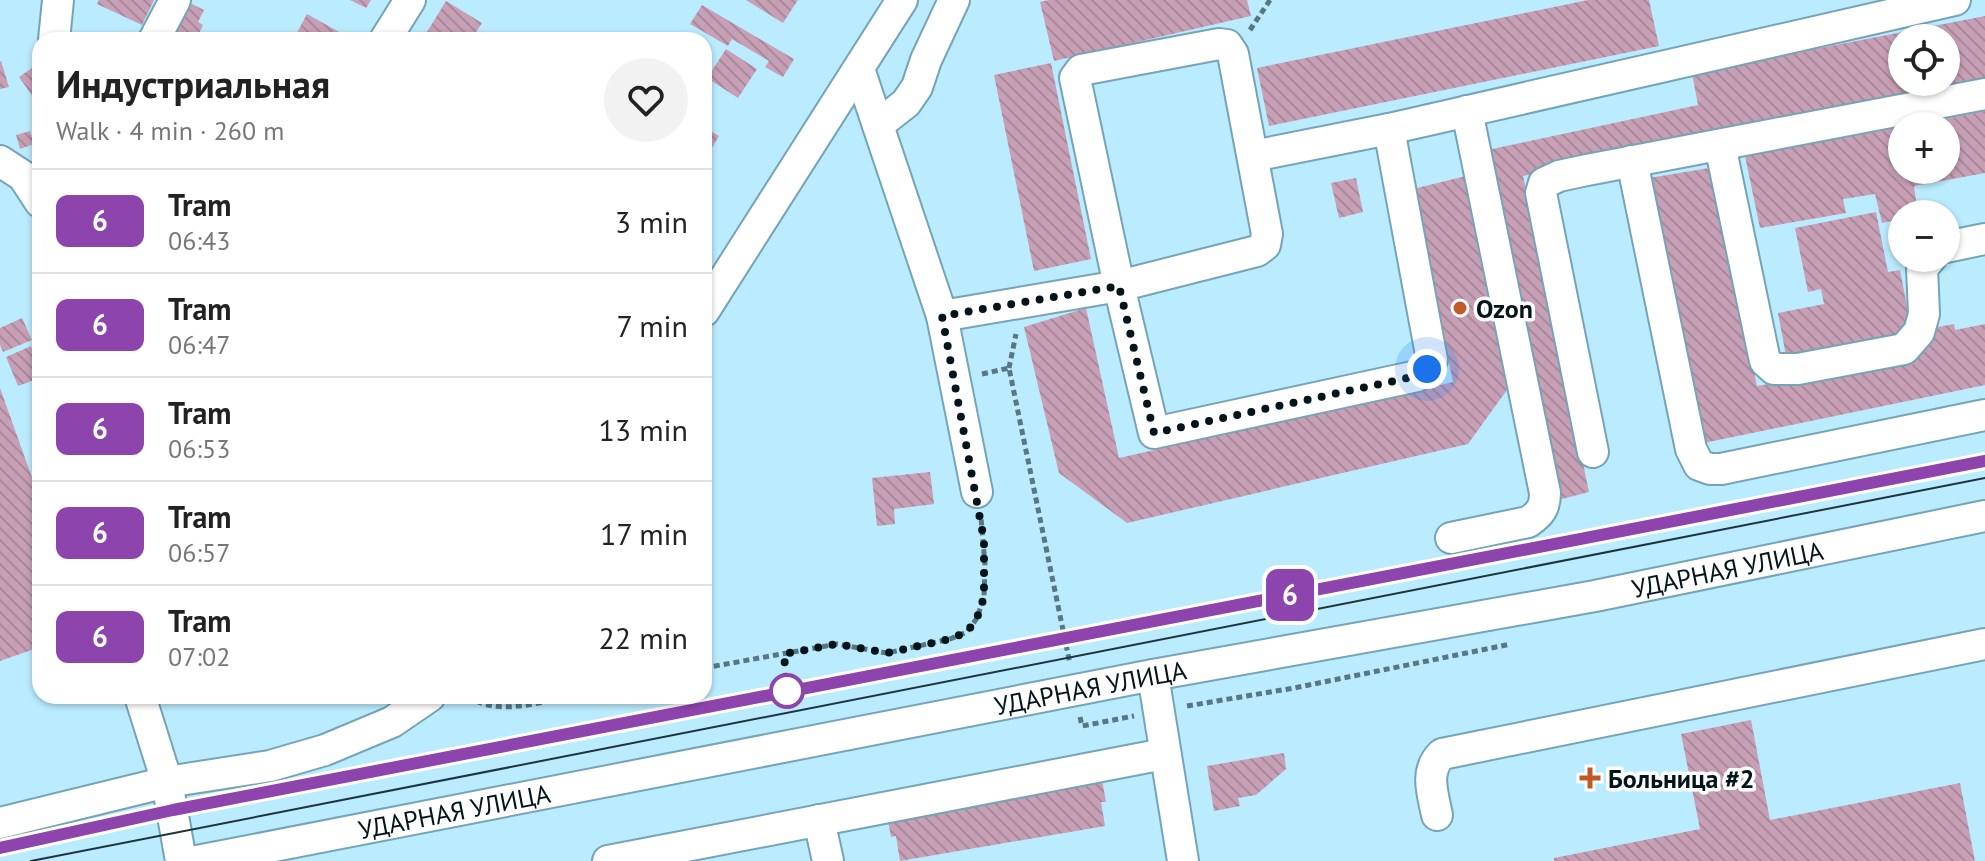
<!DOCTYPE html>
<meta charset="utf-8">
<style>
:root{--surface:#fff;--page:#f2f2f2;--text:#222;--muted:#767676;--line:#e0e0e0}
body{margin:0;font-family:"PT Sans",sans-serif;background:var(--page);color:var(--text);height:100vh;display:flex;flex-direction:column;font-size:30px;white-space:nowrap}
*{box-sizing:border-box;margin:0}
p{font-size:26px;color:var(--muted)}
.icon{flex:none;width:44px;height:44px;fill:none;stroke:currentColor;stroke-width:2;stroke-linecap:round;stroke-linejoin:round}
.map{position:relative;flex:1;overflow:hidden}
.sheet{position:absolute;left:32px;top:32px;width:680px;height:672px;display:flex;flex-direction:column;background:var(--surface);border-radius:24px;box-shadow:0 2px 6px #0004}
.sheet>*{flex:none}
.badge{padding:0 16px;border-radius:12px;font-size:28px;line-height:52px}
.fabs{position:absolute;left:1888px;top:24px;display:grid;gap:16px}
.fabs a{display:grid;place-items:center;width:72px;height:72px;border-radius:50%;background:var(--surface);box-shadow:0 2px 6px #0004;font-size:40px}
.you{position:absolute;width:40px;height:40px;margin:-20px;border:6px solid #fff;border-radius:50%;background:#1a73e8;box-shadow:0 0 0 12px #1a73e833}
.map>.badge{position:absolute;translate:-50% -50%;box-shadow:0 0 0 4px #fff}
.round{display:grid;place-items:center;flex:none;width:84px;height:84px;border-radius:42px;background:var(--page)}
.summary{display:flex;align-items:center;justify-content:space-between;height:136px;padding:0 24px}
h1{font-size:38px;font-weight:800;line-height:60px}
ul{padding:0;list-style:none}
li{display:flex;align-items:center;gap:24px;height:104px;padding:0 24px;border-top:2px solid var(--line)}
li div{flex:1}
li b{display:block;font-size:30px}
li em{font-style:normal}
li .badge{min-width:88px;font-weight:700;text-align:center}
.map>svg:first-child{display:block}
.building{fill:url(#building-back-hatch);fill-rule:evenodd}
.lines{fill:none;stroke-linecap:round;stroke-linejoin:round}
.minor-casing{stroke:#75a4b7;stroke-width:34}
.path{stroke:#577783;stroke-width:5;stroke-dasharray:6 4;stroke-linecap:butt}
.minor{stroke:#fff;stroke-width:30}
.tram{stroke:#1e343d;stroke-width:2}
.line-casing{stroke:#fff;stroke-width:18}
.line{stroke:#8e44ad;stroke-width:12}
.walk{stroke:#03141b;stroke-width:8;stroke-dasharray:0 14.4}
.poi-dot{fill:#bf5a28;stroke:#fff;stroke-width:3}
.stop-dot{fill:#fff;stroke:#8e44ad;stroke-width:4}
.labels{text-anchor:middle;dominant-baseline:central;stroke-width:7;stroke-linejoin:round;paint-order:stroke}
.poi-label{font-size:26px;font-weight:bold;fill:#03141b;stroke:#fff;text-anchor:start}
.street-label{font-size:26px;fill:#03141b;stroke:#fff}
</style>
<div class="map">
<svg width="1985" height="861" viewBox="0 0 1985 861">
<defs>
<pattern id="building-back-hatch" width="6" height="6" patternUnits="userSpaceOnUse" patternTransform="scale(2)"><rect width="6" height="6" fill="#c8a0b6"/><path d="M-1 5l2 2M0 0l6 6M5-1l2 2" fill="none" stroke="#aa899c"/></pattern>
</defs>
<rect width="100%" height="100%" fill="#baebfe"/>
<path class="building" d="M99,0H154L142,25L97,4Z
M184,0L204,10L198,22L203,25L196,40H167Z
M350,0H371L366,8Z
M746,0H798L783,23Z
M1049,0H1247L1251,16L1054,61L1040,2Z
M1588,0H1649L1659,46L1269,126L1257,68Z
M446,1L482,23L471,40H422Z
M702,5L794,59L783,77L765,67L769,61L732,39L728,46L690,24Z
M307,14L350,38L349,40H293Z
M1985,16V85L1523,176L1589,492L1558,500L1483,151L1698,105L1692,73ZM1902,38H1946V82H1902Z
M726,49L757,69L738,98L707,78Z
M1,61L9,87L0,89V62Z
M1051,63L1091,259L1034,271L994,75Z
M32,68L40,80V98L36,101L19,77Z
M1985,111V173L1914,186L1918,214H1902V219L1882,223L1875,194L1843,199L1846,213L1760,228L1745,156L1902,127V170H1946V126L1913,125Z
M704,127L719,136L704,161Z
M30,131L34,144L20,149L16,135Z
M1709,168L1757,386L1916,359L1926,338L1927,329L1954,324L1955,330L1985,324V385L1704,443L1643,179Z
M1474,174L1517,376L1468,444L1127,523L1059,473L1024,327L1086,308L1119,458L1453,382L1413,189Z
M1356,178L1363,212L1339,218L1331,183Z
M1876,212L1888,272L1900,270L1912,332L1786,356L1778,313L1824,304L1821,289L1808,292L1795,228Z
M22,318L32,340L3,352L0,345V328Z
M31,346L40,378L18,386L6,357Z
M0,388L40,500V647L0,661Z
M930,472L934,504L894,509L895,524L877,526L872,478Z
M1751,720L1770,820L1960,783L1975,861H1554V858L1700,829L1681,734Z
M1284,753L1286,769L1256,795L1238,798L1240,806L1214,811L1207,766Z
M1101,774L1106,802H1101L1105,826L900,861L896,836L891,837L886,809Z"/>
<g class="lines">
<defs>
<g id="minor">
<path d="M54,40L58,0"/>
<path d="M154,40L175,0"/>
<path d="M385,40L410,0"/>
<path d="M859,69L942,316L1119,286L1075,78L1081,70L1219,44L1227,45L1233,54L1267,234L1265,245L1257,251L1119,286L1154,433L1417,376L1427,369L1432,360L1389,129L1955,0"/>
<path d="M878,125L906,103L917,87L926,60L954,0"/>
<path d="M1720,145L1765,361L1774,369H1798L1904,349L1919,332L1924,314L1922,268L1931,258"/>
<path d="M1253,156L1389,129"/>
<path d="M0,161L23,176L40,202"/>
<path d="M1632,161L1691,449L1699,465L1710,469H1721L1985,415"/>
<path d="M1946,247L1985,239"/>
<path d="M704,311L902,0"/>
<path d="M942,316L977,492"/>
<path d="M1593,452L1541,193L1544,183L1559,176L1587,170L1985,94"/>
<path d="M1451,538L1528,522C1540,514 1545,508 1545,493L1467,111"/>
<path d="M1153,675L1183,861"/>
<path d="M140,696L167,782L181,861"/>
<path d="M1437,815C1433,794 1424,771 1442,754L1985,644"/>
<path d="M819,820L828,861"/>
<path d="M0,823L167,782L270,766L325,750L392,722L430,696"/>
<path id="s1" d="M197,861L1153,675L1595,596L1985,516"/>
<path d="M608,861L1164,754"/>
</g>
</defs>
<use href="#minor" class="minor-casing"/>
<path class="path" d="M1250,30L1270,0
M1009,368L1016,334
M982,374L1009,368L1070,664
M704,668L837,644L887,653L950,639L967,632L977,618L984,597L985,565L981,517
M468,696C496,717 540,702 572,696
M1187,706L1294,688L1511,644
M1080,717L1082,726L1134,716"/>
<use href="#minor" class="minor"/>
<path class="tram" d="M0,848L173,810L1985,461
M31,861L1985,478"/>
</g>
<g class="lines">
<defs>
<path id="line" d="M0,848L173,810L1985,461"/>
</defs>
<use href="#line" class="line-casing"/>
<use href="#line" class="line"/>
<path class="walk" d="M787,691L784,654L837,644L887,653L950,639L967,632L977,618L984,597V540L942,316L1119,286L1154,433L1417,376L1427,369"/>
</g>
<g class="poi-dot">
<circle cx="1460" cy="308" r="8"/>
<path d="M1586 766h8v8h8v8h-8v8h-8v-8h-8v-8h8z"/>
</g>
<circle class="stop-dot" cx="787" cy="691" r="16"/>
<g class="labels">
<g class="poi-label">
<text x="1476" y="308">Ozon</text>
<text x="1608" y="778">Больница #2</text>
</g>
<g class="street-label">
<text stroke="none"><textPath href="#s1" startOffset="1558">УДАРНАЯ УЛИЦА</textPath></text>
<text stroke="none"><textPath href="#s1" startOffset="910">УДАРНАЯ УЛИЦА</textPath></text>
<text stroke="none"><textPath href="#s1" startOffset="262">УДАРНАЯ УЛИЦА</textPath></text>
</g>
</g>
</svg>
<div class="fabs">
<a><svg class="icon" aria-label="locate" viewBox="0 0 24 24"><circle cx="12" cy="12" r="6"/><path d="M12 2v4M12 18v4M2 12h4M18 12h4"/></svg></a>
<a>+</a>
<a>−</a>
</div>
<div class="you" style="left:1427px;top:369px"></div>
<b class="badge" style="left:1290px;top:595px;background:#8e44ad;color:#fff">6</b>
<section class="sheet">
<div class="summary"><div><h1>Индустриальная</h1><p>Walk · 4 min · 260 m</p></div><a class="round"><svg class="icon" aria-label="heart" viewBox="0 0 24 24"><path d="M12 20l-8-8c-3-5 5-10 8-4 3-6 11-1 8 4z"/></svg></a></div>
<ul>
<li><span class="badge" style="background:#8e44ad;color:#fff">6</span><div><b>Tram</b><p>06:43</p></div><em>3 min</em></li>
<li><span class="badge" style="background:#8e44ad;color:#fff">6</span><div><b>Tram</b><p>06:47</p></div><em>7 min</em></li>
<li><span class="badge" style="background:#8e44ad;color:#fff">6</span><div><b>Tram</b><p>06:53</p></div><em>13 min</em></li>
<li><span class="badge" style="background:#8e44ad;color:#fff">6</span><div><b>Tram</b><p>06:57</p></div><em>17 min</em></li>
<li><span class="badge" style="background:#8e44ad;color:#fff">6</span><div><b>Tram</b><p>07:02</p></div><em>22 min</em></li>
</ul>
</section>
</div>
